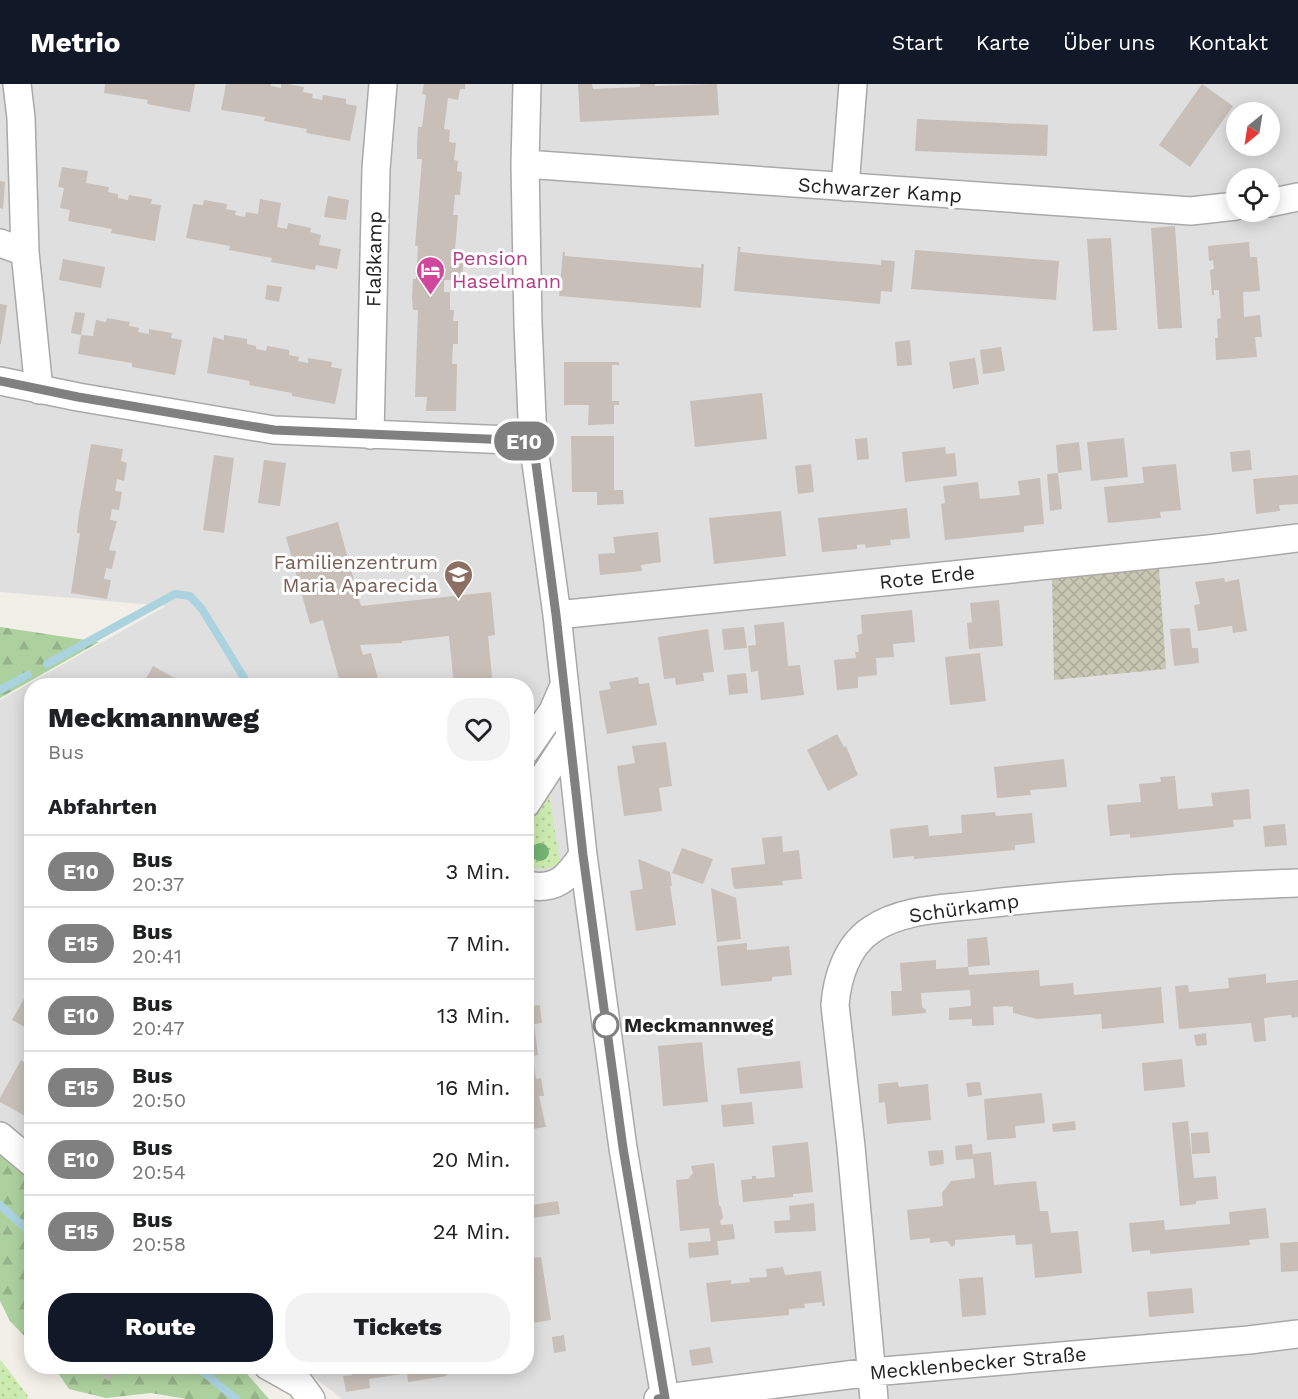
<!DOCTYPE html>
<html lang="de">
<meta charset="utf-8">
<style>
:root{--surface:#fff;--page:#f2f2f2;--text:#202124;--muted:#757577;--line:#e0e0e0;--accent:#111827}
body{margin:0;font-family:"Work Sans",sans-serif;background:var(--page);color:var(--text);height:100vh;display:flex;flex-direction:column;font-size:22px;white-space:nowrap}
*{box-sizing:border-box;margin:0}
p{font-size:20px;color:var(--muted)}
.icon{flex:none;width:33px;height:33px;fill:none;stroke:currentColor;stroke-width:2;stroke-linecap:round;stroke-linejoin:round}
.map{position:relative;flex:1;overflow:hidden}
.panel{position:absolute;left:24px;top:594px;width:510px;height:696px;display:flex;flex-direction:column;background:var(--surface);border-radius:24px;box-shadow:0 3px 15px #0003}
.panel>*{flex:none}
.badge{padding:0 12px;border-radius:20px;font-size:21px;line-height:39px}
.needle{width:39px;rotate:210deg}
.fabs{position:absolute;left:1226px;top:18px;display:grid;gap:12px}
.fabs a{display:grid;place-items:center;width:54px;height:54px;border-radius:50%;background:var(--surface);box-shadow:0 3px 15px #0003;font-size:30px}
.map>.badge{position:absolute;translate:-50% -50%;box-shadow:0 0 0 3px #fff}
h2{padding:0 24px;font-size:22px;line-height:54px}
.round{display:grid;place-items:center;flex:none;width:63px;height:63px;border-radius:24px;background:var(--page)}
.overview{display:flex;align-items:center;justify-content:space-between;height:102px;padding:0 24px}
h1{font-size:28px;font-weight:800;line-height:45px}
.cta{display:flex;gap:12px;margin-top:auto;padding:12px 24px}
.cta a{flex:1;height:69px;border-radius:24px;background:var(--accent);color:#fff;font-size:24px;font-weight:800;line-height:69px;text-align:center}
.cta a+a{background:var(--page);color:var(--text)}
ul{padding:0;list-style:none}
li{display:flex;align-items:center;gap:18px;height:72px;padding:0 24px;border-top:2px solid var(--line)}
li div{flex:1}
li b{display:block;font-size:22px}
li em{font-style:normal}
li .badge{min-width:66px;font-weight:700;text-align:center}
header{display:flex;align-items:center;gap:36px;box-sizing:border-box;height:84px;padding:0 30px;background:var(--accent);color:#fff}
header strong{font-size:28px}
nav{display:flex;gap:33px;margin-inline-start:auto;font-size:21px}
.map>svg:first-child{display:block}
.residential{fill:#e0dfdf;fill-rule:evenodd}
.construction{fill:url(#construction-cross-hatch)}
.grass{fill:url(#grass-dots)}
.forest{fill:url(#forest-firs)}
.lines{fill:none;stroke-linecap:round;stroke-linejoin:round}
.stream{stroke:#aad3df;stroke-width:8}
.building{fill:#c7bfb8}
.minor-casing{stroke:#a9a9a9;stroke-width:30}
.minor{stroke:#fff;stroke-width:27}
.tree{fill:#74b475}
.line-casing{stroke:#fff;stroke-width:14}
.line{stroke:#808080;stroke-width:9}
.stop-dot{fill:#fff;stroke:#808080;stroke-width:3}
.labels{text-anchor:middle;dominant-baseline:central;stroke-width:6;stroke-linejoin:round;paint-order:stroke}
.street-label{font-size:20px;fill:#222;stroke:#fff}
.hotel-label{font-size:20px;fill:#b23c85;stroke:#fff;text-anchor:start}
.education-label{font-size:20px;fill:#785e54;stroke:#fff;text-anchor:end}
.stop-label{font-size:20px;font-weight:bold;fill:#222;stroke:#fff;text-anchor:start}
</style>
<header>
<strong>Metrio</strong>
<nav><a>Start</a><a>Karte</a><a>Über uns</a><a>Kontakt</a></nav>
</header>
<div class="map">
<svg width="1298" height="1315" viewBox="0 0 1298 1315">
<defs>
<pattern id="construction-cross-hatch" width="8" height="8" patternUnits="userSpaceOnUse" patternTransform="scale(1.5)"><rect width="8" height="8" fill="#c7c7b4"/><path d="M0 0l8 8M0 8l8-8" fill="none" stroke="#abab9a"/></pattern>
<pattern id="grass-dots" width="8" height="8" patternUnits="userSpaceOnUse" patternTransform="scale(1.5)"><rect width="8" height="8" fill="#cdebb0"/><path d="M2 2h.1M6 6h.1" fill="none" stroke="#b0c997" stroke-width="1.8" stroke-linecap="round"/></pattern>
<pattern id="forest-firs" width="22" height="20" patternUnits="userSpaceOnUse" patternTransform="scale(1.5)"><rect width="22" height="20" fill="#add19e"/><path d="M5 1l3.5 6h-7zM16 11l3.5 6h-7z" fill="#95b388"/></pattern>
</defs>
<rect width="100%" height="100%" fill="#f2efe9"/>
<path class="residential" d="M0,0H1298V1315H342L301,1283L526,1282V602H32L31,1066L0,1041V616L166,522L0,508ZM1236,28H1269V62H1236ZM1236,94H1269V128H1236Z"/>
<path class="construction" d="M1159,485L1166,585L1054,596L1052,492Z"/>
<path class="grass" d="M548,704L560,779C548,786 538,787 527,779V737Z
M0,1275L28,1312L27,1315H0Z"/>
<path class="forest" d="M0,543L99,558L0,614Z
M0,1065L31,1092V1259L10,1237L0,1217Z
M54,1283H241L269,1315H187L151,1309L106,1314L69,1305Z"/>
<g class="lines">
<path class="stream" d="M47,580L175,510L190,512L202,525L249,602
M0,606L28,591
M0,1121L32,1150
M196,1282L236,1315"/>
</g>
<path class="building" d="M105,0H195L190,28L147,20L148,16L104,9Z
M226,0H271V2L281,4V0H288L304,3L303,8L313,10L312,14L322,16L323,11L346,15V20L357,22L350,57L306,49L307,45L264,37L265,33L221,26Z
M424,0H465V5H460L458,16L448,14L444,45L450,46L449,58L456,59L454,76L458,77L457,87L462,88L460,111H455L453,131H458L455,165L464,166L462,196H444V208H450V226H454L453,237H458V260H453L452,280H457L456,327H426L427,313H415L418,226H413L412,213L413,195H416L418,162H415L422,75H417V62L418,43H422L426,11L422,10Z
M578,0H592L593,5L640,3V0H655V2L717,0L719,31L580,38Z
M1202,0L1233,22L1190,83L1159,61Z
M917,35L1048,41L1047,72L915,67Z
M62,83L88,87L86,99L109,103L108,108L118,110V114L128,116L129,111L152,115L151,120L161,121L155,157L111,149L112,145L68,137L70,126L60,124L64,104L58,103Z
M0,97L5,98L3,125L0,124Z
M328,112L349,116L346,136L324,133Z
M260,115L281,119L277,143L287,145L288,139L311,144L310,148L321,151L319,161L341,165L337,185L316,181L315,186L271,178L272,174L229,166L230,162L186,154L193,120L203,121L204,116L227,120L226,125L236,127L235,131L245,133L246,128L258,130Z
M1175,142L1182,244L1158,245L1151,144Z
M1111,154L1117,246L1093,247L1087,155Z
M1249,158L1250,173H1257L1260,207L1243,208L1244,233L1260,231L1262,253H1255L1257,273L1216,276L1215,254H1218L1217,235L1221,234L1219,210V206H1214V211H1212L1210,186L1214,185L1213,176L1209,177L1208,162Z
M738,163H741L740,168L810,175L881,181V176L895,177L892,208L881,207L880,220L734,207Z
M915,166L1059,177L1056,216L911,205Z
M563,168H565V172L657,180L701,184V180H704L701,224L559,212Z
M63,175L105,183L101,204L59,196Z
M267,201L282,203L279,218L265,215Z
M0,220L7,221L1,260H0Z
M75,228L85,229L81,251L71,249Z
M107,234L130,238L129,242L139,244L138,248L149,250V245L172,249L171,254L182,256L175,291L132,283V279L78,270L81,251L93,252L96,236L106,238Z
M224,251L247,255V260L256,262V265L266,267L267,262L289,266V271L299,273L298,277L308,279V274L332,278L331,283L342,285L335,320L292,312V309L249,301L250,297L207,289L213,253L224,256Z
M910,256L912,281L897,282L895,258Z
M1001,263L1005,287L983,290L980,266Z
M975,274L979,300L953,305L949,278Z
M564,278H619V281H612V317H619V321H614V340L588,341L589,321H564Z
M762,309L767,355L695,363L690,317Z
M571,352H614V406H623L624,420L597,421V408H572Z
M867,354L869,375L857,376L855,355Z
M1124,354L1128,393L1091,397L1087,358Z
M1079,358L1082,386L1058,389L1062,425L1050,427L1047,390L1058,389L1056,361Z
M91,360L123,365L121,377L127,379L124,397L117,395L115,407L122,408L119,426L112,425L110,436L117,437L109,466L116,467L112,485L106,484L104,495L111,496L107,515L71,509L80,449H77L78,437Z
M945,363L946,370L955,369L957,392L905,398L902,368Z
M1250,366L1252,386L1232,388L1230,368Z
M214,371L234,374L224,449L203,446Z
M264,376L286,379L280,422L258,419Z
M811,380L814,408L798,410L795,382Z
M1176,380L1181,426L1160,428L1161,434L1108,439L1104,403L1144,399L1142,383Z
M1298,391V420L1279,421L1280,427L1256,430L1253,395Z
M1040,394L1044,440L1024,442V448L945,456L941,420L945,419L943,402L978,398L980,415L1020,411L1018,397Z
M907,424L910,454L890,456L891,461L866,464L865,460L857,461V465L822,468L818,434Z
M781,427L786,472L714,480L709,434Z
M338,438L361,522L491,508L495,551L488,552L493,602H454L449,552L402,557V559L360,561L363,571L371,569L380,602H341L323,536L310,540L286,453Z
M658,448L661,478L641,481L642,487L600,491L598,470L615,469L613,453Z
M1224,494L1225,498L1239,495L1247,547L1233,549L1232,542L1198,547L1194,521L1200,520L1195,498Z
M999,516L1003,562L969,565L967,539L972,538L970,519Z
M912,526L915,558L893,560L894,573L876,574L877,591L858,593V604L837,606L834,576L856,574L855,568H859L857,551L862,550L861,531Z
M784,538L788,582L800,581L804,611L761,616L758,587L751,588L748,562L756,561L754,541Z
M744,543L747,564L724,566L722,545Z
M1190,544L1192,564H1198L1199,579L1174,582L1170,545Z
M708,545L714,588L703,589L704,597L676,601L675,594L664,595L658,553Z
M980,569L986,617L950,621L945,573Z
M153,582L189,602H142Z
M746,589L748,609L729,611L727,591Z
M638,593L639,600L649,599L657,641L607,650L599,607L611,605L609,598Z
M837,650L844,663L846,662L858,691L828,707L807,666Z
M666,658L672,702L659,704L662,727L624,732L617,682L635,679L632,662Z
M1064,675L1067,703L1030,706L1031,711L997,714L994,683Z
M1175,692L1178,725L1213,722L1211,709L1249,705L1251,735L1233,736L1234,743L1130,754V750L1110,752L1107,721L1141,718L1139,700L1161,698L1160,693Z
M995,728L996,732L1032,729L1035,759L1015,761V766L914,775V772L893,774L890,745L928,741L929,752L962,749L961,731Z
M1285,740L1287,761L1265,763L1263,742Z
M782,752L783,768L799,766L802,795L782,797L783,801L735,805L733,802L731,784L765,780L762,754Z
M682,764L713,775L703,800L672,789Z
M638,775L670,788L672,802H670L676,841L636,847L630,807L643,805Z
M711,804L736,814L741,855L717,858Z
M987,853L990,881L968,883L967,855Z
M747,859V866L789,862L792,891L772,893V897L721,902L717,862Z
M936,876V885L968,883L969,891L1039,886L1040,902L1073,899L1074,911L1161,903L1164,939L1102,945L1101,930L1037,935L1013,929V923L1007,922L993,923L994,941L972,942V935L949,936V924L971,922L970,906L921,909L922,923L926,926V929L892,932L891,907H902L900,879Z
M1266,890V899L1298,896V933L1292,934L1291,931L1264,934L1266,957L1254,958L1251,939L1179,945L1175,902L1188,901L1189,908L1229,904L1228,894Z
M26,911L32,915V947L12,936Z
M540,921L542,939L534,940L538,971L532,972L536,995L541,994L544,1012H539L546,1043L526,1046V923Z
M1206,949L1207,961L1196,962L1194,951Z
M702,958L708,1018L663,1022L658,962Z
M32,971V1029L29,1028L27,1033L0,1018V1014L21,976L27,980Z
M1182,975L1185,1003L1144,1007L1142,979Z
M800,977L803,1004L740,1010L737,984Z
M898,998L899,1003L928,1000L931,1036L887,1040L885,1018L879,1019L878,1000Z
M980,998L982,1011L968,1013L966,999Z
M1042,1009L1045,1039L1015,1042L1016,1054L987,1056L984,1015Z
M752,1018L754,1040L723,1043L721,1021Z
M1075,1037L1076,1046L1053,1048L1052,1040Z
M1188,1037L1194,1094L1216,1092L1218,1115L1196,1117V1120L1180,1122L1172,1039Z
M1208,1048L1210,1069L1192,1070L1191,1049Z
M808,1058L813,1108L793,1110V1113L743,1118L741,1096L752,1095V1092H756V1095L775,1093L772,1062Z
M972,1060L973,1070L991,1068L994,1101L1036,1097L1040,1127H1048L1051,1149L1078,1147L1082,1189L1035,1194L1032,1160L1016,1161L1015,1151L955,1156V1161L952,1163L947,1157L930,1159V1154L910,1156L907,1126L943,1122L942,1109L951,1097L975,1094L973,1075L956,1076L955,1062Z
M943,1066L944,1080L930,1082L928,1067Z
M714,1079L719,1121L721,1123L723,1134L720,1137L721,1141L733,1140L735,1155L717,1157L719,1171L689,1174L688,1159L711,1157L709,1144L680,1147L676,1096L688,1095L693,1089L691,1082Z
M558,1117L560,1130L526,1135V1122Z
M814,1119L816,1147L775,1149L774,1137L790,1136L789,1122Z
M1266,1124L1269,1154L1249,1156L1250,1161L1150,1170V1166L1132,1168L1129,1139L1164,1136L1165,1146L1230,1140L1229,1128Z
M526,1157L530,1174L541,1173L551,1236L526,1240Z
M1298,1158V1187L1281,1188L1280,1159Z
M783,1183L785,1191L821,1187L825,1222H822V1218L804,1220L805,1224L789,1225V1231L711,1238L706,1199L731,1196V1200L750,1198L749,1194L767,1193L766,1185Z
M983,1193L986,1231L962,1233L959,1195Z
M1192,1204L1194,1229L1149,1233L1147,1208Z
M564,1251L566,1267L554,1269L552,1253Z
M710,1263L713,1279L692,1282L689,1266Z
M91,1282H120L108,1297Z
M351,1282H446L447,1292L408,1298L407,1289L369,1295L370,1304L346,1308L343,1292L352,1291Z"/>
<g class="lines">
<defs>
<path id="minor" d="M17,0L21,34L25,168L39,306
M527,0L525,80L528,240L533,357L557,531L583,771L623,1064L665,1314
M525,80L1191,127L1236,122
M845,103L853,0
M1269,119L1298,113
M0,159L25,168
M0,297L78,313L274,346L533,357
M370,351L376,85L383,0
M557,531L1209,465L1298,454
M526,666L553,627L563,604
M526,720L569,654
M526,801C557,807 567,794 583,771
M0,1052L32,1079
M268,1282L300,1300L311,1315
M658,1315L872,1288L1249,1256L1298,1250
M874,1315L851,1063L835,921C837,894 847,862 871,846C903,824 947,825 985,820C1089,808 1194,803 1298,799"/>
</defs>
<use href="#minor" class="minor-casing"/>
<use href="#minor" class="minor"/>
</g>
<circle class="tree" cx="540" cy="768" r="9"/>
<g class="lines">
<defs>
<path id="line" d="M0,297L78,313L274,346L533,357L556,531L583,771L623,1064L665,1314L658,1315"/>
</defs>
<use href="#line" class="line-casing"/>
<use href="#line" class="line"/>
</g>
<defs>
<symbol id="hotel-pin" viewBox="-11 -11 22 30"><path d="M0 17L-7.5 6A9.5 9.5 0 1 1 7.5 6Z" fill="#d1479c" stroke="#fff"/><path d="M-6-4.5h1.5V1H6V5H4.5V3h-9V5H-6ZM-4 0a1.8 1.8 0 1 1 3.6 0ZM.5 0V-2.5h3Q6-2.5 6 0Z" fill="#fff"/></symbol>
<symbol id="school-pin" viewBox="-11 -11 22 30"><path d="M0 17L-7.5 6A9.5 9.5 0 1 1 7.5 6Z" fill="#8d6e63" stroke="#fff"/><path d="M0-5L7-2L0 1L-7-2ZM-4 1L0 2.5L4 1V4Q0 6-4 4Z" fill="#fff"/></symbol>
</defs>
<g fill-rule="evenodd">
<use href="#hotel-pin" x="414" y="170" width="33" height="45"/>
<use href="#school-pin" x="442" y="474" width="33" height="45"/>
</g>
<circle class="stop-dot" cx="606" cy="941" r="12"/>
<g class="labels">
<g class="street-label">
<text transform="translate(880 106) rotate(4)">Schwarzer Kamp</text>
<text transform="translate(374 175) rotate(-89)">Flaßkamp</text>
<text transform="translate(927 493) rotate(-6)">Rote Erde</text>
<text transform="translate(964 824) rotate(-8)">Schürkamp</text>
<text transform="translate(978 1279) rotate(-5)">Mecklenbecker Straße</text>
</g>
<g class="hotel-label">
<text x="452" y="174">Pension<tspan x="452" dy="23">Haselmann</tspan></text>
</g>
<g class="education-label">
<text x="438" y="478">Familienzentrum<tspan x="438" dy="23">Maria Aparecida</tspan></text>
</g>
<g class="stop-label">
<text x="624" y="941">Meckmannweg</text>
</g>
</g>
</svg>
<div class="fabs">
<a><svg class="needle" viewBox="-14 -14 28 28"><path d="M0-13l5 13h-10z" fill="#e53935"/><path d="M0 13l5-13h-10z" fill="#757577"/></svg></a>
<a><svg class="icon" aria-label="locate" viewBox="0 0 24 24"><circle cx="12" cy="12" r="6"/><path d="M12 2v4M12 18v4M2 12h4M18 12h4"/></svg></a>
</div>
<b class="badge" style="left:524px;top:357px;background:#808080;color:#fff">E10</b>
<section class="panel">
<div class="overview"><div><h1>Meckmannweg</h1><p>Bus</p></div><a class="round"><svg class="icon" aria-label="heart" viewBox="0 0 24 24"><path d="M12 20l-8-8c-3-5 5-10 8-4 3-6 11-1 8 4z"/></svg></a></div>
<h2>Abfahrten</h2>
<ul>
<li><span class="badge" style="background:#808080;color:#fff">E10</span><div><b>Bus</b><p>20:37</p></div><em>3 Min.</em></li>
<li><span class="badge" style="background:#808080;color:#fff">E15</span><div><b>Bus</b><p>20:41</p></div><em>7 Min.</em></li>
<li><span class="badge" style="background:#808080;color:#fff">E10</span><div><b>Bus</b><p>20:47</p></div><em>13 Min.</em></li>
<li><span class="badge" style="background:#808080;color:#fff">E15</span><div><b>Bus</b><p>20:50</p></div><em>16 Min.</em></li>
<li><span class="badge" style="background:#808080;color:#fff">E10</span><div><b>Bus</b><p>20:54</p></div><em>20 Min.</em></li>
<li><span class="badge" style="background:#808080;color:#fff">E15</span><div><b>Bus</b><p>20:58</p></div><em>24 Min.</em></li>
</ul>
<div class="cta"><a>Route</a><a>Tickets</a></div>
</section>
</div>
